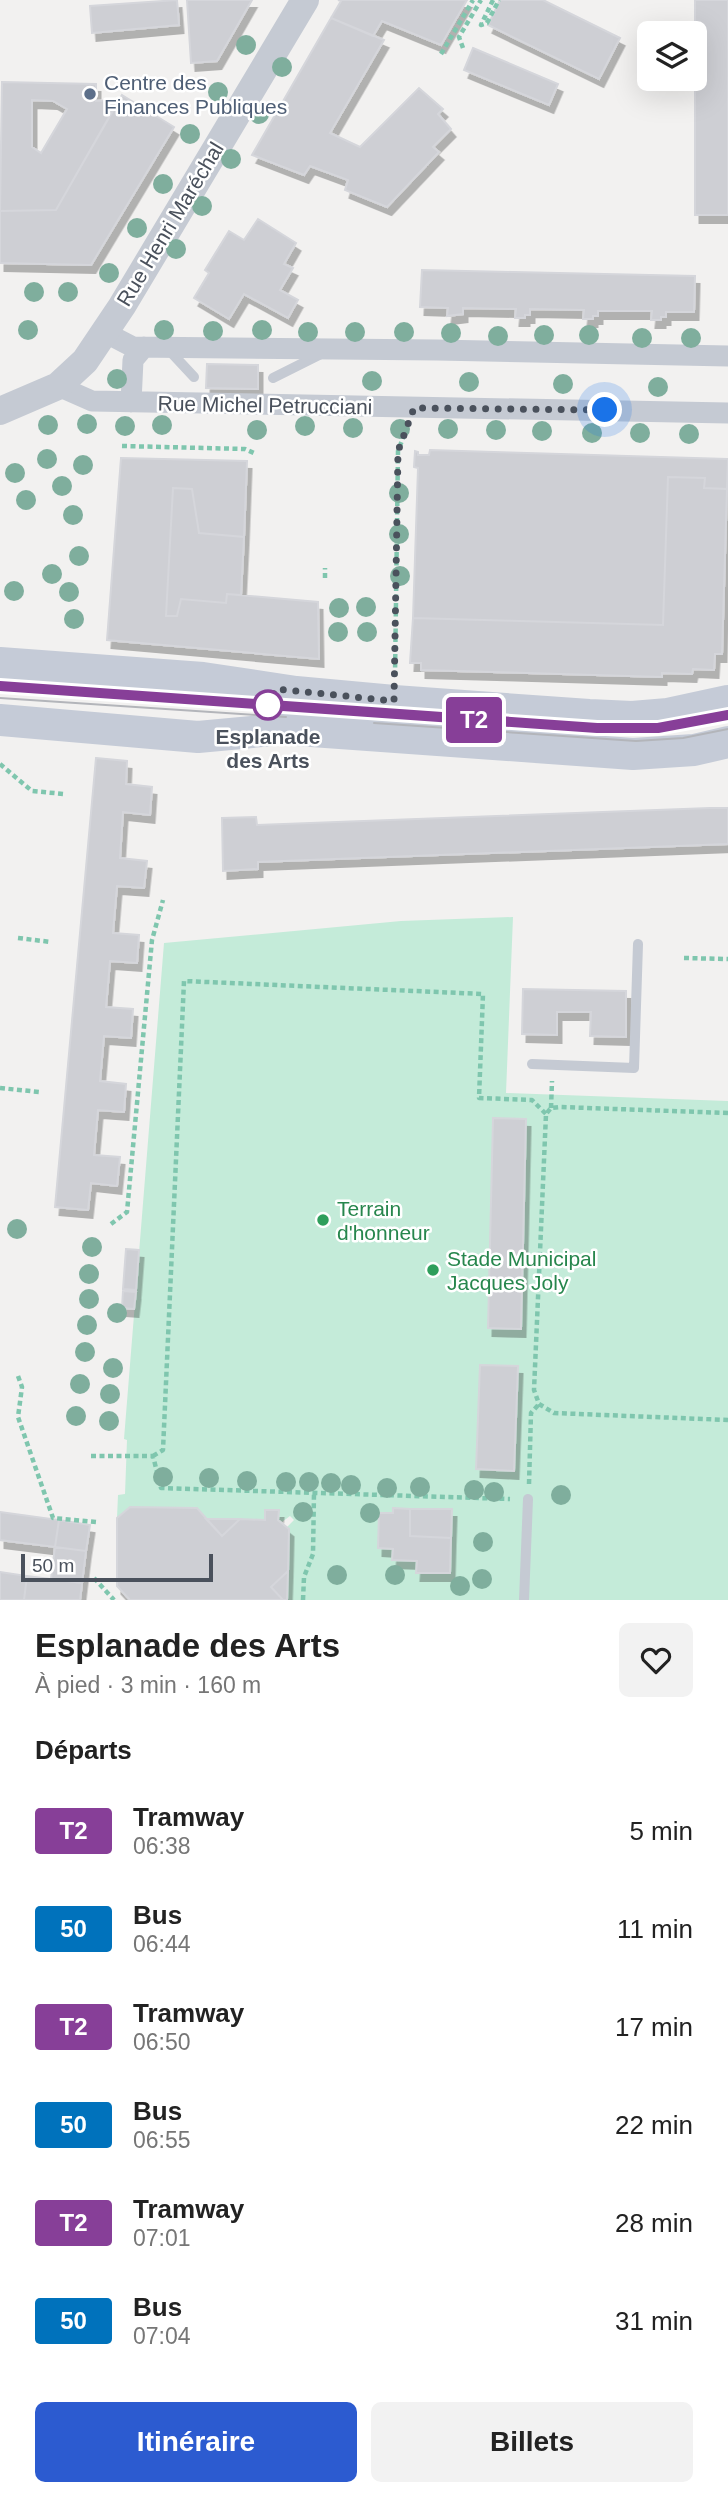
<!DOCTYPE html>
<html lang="fr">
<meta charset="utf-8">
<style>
:root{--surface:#fff;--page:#f2f2f2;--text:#222;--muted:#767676;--accent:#2c5bd0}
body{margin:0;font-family:Arial,sans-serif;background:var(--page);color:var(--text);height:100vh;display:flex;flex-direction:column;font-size:26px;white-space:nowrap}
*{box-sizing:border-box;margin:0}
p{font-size:23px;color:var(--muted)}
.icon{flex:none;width:38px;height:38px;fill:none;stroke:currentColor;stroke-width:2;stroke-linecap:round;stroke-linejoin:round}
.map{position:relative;height:1600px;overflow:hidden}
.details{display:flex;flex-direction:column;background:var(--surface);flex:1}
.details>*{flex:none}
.badge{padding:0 14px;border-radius:5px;font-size:24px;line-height:46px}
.buttons{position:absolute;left:637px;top:21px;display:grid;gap:14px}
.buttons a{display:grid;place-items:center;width:70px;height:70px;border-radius:10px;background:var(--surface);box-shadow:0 7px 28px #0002;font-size:35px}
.scale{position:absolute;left:21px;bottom:18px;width:192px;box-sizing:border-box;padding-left:7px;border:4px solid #4a515c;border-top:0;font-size:19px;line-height:24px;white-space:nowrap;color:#4a515c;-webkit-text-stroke:5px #fff;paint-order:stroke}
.you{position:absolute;width:35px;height:35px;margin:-18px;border:5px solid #fff;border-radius:50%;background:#1a73e8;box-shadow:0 0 0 10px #1a73e833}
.map>.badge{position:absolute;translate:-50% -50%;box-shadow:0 0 0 4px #fff}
h2{padding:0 35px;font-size:26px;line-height:63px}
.round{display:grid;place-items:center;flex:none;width:74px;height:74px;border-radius:10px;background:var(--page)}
.summary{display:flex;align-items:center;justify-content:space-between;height:119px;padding:0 35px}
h1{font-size:33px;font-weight:600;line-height:52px}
.action{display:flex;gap:14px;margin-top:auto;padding:14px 35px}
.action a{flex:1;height:80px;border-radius:10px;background:var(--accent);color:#fff;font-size:28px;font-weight:600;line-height:80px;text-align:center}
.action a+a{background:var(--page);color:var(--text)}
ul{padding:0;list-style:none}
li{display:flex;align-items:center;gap:21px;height:98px;padding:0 35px}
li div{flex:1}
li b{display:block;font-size:26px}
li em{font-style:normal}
li .badge{min-width:77px;font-weight:700;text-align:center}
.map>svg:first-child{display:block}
.park{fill:#c4ebd9}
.building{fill:#cecfd4;stroke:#d5d6db;stroke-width:2;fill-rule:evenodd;filter:url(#shadow)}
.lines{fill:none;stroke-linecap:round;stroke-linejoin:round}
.path{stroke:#7fc6ae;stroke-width:4.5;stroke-dasharray:5 3.5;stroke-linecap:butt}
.service{stroke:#c5cad3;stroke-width:10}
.minor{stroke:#c5cad3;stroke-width:21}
.tertiary{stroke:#c5cad3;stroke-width:28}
.secondary{stroke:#c5cbd7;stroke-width:32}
.tram{stroke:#b3b5ba;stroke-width:2}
.tree{fill:#7fae9d}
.line-casing{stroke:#fff;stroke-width:16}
.line{stroke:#873f98;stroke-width:10}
.walk{stroke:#4a515c;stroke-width:7;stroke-dasharray:0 12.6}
.service-dot{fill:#5c6f8a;stroke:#fff;stroke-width:2.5}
.stop-dot{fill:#fff;stroke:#873f98;stroke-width:3.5}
.leisure-dot{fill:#2e9e5b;stroke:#fff;stroke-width:2.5}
.labels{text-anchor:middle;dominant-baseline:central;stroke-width:5;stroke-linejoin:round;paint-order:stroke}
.service-label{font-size:21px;fill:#4e5e75;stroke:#fff;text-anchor:start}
.street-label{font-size:21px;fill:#4a515c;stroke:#fff}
.stop-label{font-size:21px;font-weight:bold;fill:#4a515c;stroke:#fff}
.leisure-label{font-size:21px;fill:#27864d;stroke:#fff;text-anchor:start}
</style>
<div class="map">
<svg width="728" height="1600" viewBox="0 0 728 1600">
<defs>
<filter id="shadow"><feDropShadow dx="4.5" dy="8" stdDeviation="0" flood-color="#0004"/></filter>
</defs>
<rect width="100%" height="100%" fill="#f2f1f0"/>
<path class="park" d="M513,917L506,1093L728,1101V1600H287L289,1529L287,1527L294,1520L290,1516L282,1522L278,1520V1510H266L265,1520L206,1519L197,1508L130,1507L117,1518L118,1495L125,1494L127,1440L124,1439L164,943L401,921Z"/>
<path class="building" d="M177,0L179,25L92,33L90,6Z
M187,0H252L217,61L191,63Z
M338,0H467L441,45L382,21L373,36L331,18L341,1Z
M500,0H543L620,38L599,79L488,25Z
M695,0H728V215H695Z
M331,18L384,40L330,133L360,147L419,88L443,109L438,114L451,129L433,147L439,152L387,207L345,190L348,180L310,166L304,175L252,155Z
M473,48L558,84L549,105L464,70Z
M2,82L96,84V101L113,100L117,103L56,210L0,211ZM32,100L53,101L67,109L41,153L32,147Z
M122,95L174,127L91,265L0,263V211L56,210Z
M258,219L296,243L284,264L293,268L280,290L298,300L288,318L244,294L229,319L194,298L209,273L205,270L229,231L244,240Z
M422,270L695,276L694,312H666V317H661V320H651L652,311H598V316H593V319H583L584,310L530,309V315H525V318H515L516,309L463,308V314L447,316L448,308L420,307Z
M207,364L258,365V389L206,388Z
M430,450L728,459L727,489L704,488L705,478L668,477L663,625L413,618L418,468L414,467L415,451L418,452V455H429Z
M121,458L247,461L244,537L199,533L192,489L173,488L166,616H177L181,599L226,603L227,594L318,602L319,659L107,640Z
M668,477L705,478L704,488L727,489L722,654H715L714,670L693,669L692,674L662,673V677L421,670V663H410L413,618L663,625Z
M173,488L192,489L199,533L244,537L241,595L227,594L226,603L181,599L177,616H166Z
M96,758L127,761L126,784L152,787L150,815L123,812L120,858L147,861L144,888L117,886L113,933L139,935L137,963L110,961L106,1007L133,1009L131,1038L104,1036L100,1081L126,1084L124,1112L98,1110L94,1155L120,1157L117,1186L91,1183L88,1210L55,1207Z
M710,808H728V844L258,862V869L223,871L222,818L256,817L257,825Z
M523,989L626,991V1037L590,1036L591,1012H557V1035L522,1034Z
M493,1118L526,1119L521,1329L488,1328Z
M126,1249L139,1250L136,1290L123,1289Z
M123,1291L136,1292L134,1309L122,1308Z
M480,1365L518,1366L514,1471L476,1469Z
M130,1507L197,1508L222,1536L240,1519L265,1520V1510H279L278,1520L289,1529L288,1571L271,1587L283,1600H130L117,1586V1518Z
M393,1508L410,1509V1536L451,1538L450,1573H416L417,1561L392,1560L393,1549L378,1548L379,1513H393Z
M410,1509H452L451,1538L410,1536Z
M0,1512L59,1520L55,1547L0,1540Z
M206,1519H240L222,1536Z
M59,1520L90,1525L86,1551L55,1547Z
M55,1547L86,1551L82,1583L51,1579Z
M288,1571L287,1600H283L271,1587Z
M0,1572L27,1576L24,1600H0Z
M27,1576L82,1583L80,1600H24Z"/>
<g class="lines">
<path class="path" d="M493,0L481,25L487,23L499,0
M463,48L459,37L481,0
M441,54L473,0
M122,446L245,449L256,454
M325,578V568
M395,676L398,451L406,430
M0,764L32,791L64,794
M18,938L51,942
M684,958L728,959
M0,1088L39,1092
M551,1108L552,1081
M728,1113L560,1107L551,1108L546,1114L534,1390L539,1404L554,1413L728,1420
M111,1224L127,1212L152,940L163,900
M18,1376L22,1387L18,1417L53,1518L96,1522
M91,1456H153L161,1488L510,1499
M153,1456L163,1450L184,981L483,994L479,1098L532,1100L546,1114
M529,1484L531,1413L539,1404
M94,1578L114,1600
M303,1600L304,1577L313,1554L314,1493"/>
<path class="service" d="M167,348L194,377
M273,378L323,353
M532,1064L634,1068L638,944
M524,1600L528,1499"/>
<path class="minor" d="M104,332L133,347L437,350L728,356
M58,386L92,401L728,413
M131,402L133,360L144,347"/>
<path class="tertiary" d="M0,411L58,386L85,361L122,306L305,0"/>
<path class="secondary" d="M0,663L203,678L296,692L394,701L589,715L632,717L668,714L728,701
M0,720L198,737L284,729L633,754L694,750L728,742"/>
<path class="tram" d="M0,686L623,729L676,726L728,715
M0,698L286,717
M374,723L636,741L683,738L728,729"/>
</g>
<g class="tree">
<circle cx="246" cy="45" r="10"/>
<circle cx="282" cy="67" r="10"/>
<circle cx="218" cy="92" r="10"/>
<circle cx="259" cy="114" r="10"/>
<circle cx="190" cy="134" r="10"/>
<circle cx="231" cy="159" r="10"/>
<circle cx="163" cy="184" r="10"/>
<circle cx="202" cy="206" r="10"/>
<circle cx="137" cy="228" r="10"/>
<circle cx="176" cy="249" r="10"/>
<circle cx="109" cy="273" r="10"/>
<circle cx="34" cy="292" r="10"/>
<circle cx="68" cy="292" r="10"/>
<circle cx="28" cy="330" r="10"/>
<circle cx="164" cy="330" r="10"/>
<circle cx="262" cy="330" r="10"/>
<circle cx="213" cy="331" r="10"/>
<circle cx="308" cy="332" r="10"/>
<circle cx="355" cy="332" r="10"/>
<circle cx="404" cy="332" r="10"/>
<circle cx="451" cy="333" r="10"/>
<circle cx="544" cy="335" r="10"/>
<circle cx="589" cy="335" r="10"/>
<circle cx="498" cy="336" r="10"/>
<circle cx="642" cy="338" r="10"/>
<circle cx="691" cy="338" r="10"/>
<circle cx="117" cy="379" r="10"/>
<circle cx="372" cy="381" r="10"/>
<circle cx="469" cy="382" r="10"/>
<circle cx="563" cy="384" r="10"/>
<circle cx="658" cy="387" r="10"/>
<circle cx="87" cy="424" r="10"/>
<circle cx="48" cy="425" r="10"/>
<circle cx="162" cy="425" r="10"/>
<circle cx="125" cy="426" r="10"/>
<circle cx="305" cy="426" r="10"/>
<circle cx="353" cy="428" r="10"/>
<circle cx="400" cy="429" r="10"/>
<circle cx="448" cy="429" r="10"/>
<circle cx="257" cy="430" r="10"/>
<circle cx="496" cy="430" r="10"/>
<circle cx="542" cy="431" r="10"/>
<circle cx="592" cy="433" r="10"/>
<circle cx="640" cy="433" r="10"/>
<circle cx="689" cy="434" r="10"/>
<circle cx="47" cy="459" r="10"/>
<circle cx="83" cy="465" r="10"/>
<circle cx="15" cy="473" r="10"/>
<circle cx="62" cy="486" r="10"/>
<circle cx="399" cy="493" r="10"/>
<circle cx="26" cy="500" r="10"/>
<circle cx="73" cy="515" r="10"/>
<circle cx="399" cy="534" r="10"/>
<circle cx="79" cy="556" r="10"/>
<circle cx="52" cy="574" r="10"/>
<circle cx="400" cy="576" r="10"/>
<circle cx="14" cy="591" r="10"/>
<circle cx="69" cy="592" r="10"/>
<circle cx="366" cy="607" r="10"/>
<circle cx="339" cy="608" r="10"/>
<circle cx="74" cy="619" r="10"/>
<circle cx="338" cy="632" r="10"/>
<circle cx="367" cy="632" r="10"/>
<circle cx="17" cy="1229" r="10"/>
<circle cx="92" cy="1247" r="10"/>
<circle cx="89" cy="1274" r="10"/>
<circle cx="89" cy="1299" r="10"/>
<circle cx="117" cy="1313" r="10"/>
<circle cx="87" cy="1325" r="10"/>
<circle cx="85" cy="1352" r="10"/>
<circle cx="113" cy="1368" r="10"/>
<circle cx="80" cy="1384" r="10"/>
<circle cx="110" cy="1394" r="10"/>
<circle cx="76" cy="1416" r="10"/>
<circle cx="109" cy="1421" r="10"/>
<circle cx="163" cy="1477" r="10"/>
<circle cx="209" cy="1478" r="10"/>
<circle cx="247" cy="1481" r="10"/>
<circle cx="286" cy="1482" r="10"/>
<circle cx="309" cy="1482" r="10"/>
<circle cx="331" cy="1483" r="10"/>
<circle cx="351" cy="1485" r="10"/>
<circle cx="420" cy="1487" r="10"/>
<circle cx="387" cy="1488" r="10"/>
<circle cx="474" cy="1490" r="10"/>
<circle cx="494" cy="1492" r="10"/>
<circle cx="561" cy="1495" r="10"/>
<circle cx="303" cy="1512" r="10"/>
<circle cx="370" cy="1513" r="10"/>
<circle cx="483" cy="1542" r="10"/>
<circle cx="337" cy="1575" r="10"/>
<circle cx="395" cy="1575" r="10"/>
<circle cx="482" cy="1579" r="10"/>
<circle cx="460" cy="1586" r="10"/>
</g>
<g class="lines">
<defs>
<path id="line" d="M0,686L597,728H658L728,715"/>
</defs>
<use href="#line" class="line-casing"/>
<use href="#line" class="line"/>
<path class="walk" d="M268,705L276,689L394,701L398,451L414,408L605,410"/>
</g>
<circle class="service-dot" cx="90" cy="94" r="7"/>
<circle class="stop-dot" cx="268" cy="705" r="14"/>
<g class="leisure-dot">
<circle cx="323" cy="1220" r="7"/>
<circle cx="433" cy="1270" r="7"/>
</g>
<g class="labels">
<g class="service-label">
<text x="104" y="82">Centre des<tspan x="104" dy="24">Finances Publiques</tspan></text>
</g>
<g class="street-label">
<text transform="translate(170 224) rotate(-59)">Rue Henri Maréchal</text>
<text transform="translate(265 405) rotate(1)">Rue Michel Petrucciani</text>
</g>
<g class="stop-label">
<text x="268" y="736">Esplanade<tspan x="268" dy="24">des Arts</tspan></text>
</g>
<g class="leisure-label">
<text x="337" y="1208">Terrain<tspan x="337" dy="24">d'honneur</tspan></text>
<text x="447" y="1258">Stade Municipal<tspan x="447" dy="24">Jacques Joly</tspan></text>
</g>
</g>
</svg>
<div class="buttons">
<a><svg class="icon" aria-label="layers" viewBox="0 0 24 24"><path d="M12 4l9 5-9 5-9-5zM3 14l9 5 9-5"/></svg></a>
</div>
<div class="scale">50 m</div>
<div class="you" style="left:605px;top:410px"></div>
<b class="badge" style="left:474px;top:720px;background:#873f98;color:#fff">T2</b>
</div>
<section class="details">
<div class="summary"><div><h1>Esplanade des Arts</h1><p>À pied · 3 min · 160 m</p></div><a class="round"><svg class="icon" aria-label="heart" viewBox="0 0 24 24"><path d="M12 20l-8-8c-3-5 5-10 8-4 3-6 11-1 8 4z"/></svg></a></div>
<h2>Départs</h2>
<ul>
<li><span class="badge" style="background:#873f98;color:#fff">T2</span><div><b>Tramway</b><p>06:38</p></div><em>5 min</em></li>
<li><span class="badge" style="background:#0072bc;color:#fff">50</span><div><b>Bus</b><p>06:44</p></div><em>11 min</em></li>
<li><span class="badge" style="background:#873f98;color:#fff">T2</span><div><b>Tramway</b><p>06:50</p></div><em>17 min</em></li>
<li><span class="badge" style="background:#0072bc;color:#fff">50</span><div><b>Bus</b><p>06:55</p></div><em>22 min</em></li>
<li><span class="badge" style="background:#873f98;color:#fff">T2</span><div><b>Tramway</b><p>07:01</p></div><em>28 min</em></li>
<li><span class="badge" style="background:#0072bc;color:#fff">50</span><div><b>Bus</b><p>07:04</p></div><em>31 min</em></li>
</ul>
<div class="action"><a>Itinéraire</a><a>Billets</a></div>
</section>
